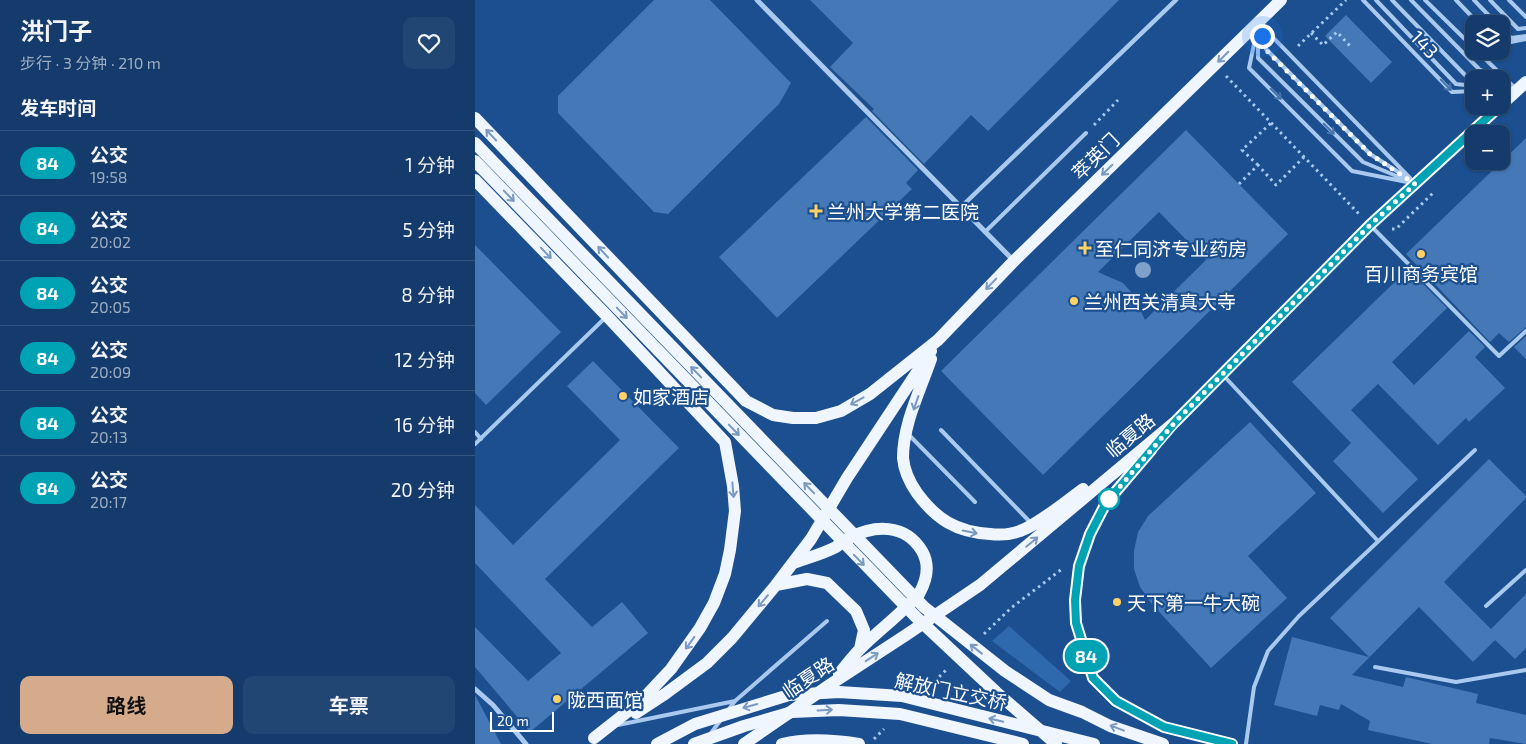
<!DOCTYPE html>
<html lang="zh">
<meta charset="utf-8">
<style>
:root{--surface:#143b6b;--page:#214673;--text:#f1f3f6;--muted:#9dadc1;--line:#33557e;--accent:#d6ab8b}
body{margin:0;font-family:"Exo 2","Noto Sans SC",sans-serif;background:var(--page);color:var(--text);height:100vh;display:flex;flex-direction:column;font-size:19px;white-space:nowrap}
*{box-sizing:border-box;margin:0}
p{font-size:16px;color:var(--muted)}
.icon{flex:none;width:28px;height:28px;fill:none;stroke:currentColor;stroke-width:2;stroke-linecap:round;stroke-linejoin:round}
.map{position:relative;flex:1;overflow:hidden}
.drawer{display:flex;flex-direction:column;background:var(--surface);width:475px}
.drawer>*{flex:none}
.badge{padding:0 10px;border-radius:16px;font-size:18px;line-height:32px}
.fabs{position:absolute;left:990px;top:15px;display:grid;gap:10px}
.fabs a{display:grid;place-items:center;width:45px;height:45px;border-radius:10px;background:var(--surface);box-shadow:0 1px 4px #0004,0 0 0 1px var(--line);font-size:25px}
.scale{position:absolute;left:15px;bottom:12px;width:64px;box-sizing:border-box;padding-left:5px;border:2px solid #fff;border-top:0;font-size:14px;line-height:18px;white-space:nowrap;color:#fff;-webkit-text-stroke:4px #1b4f8f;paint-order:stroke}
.you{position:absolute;width:25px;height:25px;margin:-12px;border:4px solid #fff;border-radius:50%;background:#1a73e8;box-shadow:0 0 0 8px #1a73e833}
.map>.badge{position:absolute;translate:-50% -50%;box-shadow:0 0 0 2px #fff}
h2{padding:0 20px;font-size:19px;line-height:45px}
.round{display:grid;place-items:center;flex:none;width:52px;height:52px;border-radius:10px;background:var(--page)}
.headline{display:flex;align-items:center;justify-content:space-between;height:85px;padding:0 20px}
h1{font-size:24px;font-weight:700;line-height:38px}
.cta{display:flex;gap:10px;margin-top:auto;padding:10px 20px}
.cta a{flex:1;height:58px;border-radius:10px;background:var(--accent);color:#111;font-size:20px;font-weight:700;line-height:58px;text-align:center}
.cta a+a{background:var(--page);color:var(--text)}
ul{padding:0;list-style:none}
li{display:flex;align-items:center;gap:15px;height:65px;padding:0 20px;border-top:1px solid var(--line)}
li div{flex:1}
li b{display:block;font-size:19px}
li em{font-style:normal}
li .badge{min-width:55px;font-weight:700;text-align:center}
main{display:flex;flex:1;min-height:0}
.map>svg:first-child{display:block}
.green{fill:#2e69ad}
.building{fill:#4478b7;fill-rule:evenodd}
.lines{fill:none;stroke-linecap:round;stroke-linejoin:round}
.path{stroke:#a9c9ee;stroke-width:3;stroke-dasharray:2.5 4;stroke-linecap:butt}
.service{stroke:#a9c9ee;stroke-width:4}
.pedestrian{stroke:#a9c9ee;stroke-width:4.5}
.minor{stroke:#a9c9ee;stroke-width:5}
.primary{stroke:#f0f6ff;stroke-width:12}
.primary-bridge{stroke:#f0f6ff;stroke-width:12}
.tree{fill:#7ea0ca}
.oneway{stroke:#7b9ac1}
.oneway2{stroke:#4674ac}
.line-casing{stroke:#fff;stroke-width:11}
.line{stroke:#00a3b4;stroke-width:8}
.walk{stroke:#fff;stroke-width:5;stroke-dasharray:0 9}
.poi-dot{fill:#ffd166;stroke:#1b4f8f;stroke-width:2}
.stop-dot{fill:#fff;stroke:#00a3b4;stroke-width:2.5}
.labels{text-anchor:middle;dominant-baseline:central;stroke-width:4.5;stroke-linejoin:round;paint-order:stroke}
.street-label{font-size:19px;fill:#fff;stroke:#1b4f8f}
.poi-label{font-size:19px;fill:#fff;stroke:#1b4f8f;text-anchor:start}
</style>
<main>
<section class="drawer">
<div class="headline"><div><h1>洪门子</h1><p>步行 · 3 分钟 · 210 m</p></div><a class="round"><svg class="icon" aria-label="heart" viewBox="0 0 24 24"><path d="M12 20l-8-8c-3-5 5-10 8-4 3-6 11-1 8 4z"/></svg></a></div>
<h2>发车时间</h2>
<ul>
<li><span class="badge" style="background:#00a3b4;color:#fff">84</span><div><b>公交</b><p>19:58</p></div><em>1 分钟</em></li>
<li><span class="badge" style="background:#00a3b4;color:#fff">84</span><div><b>公交</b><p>20:02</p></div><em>5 分钟</em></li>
<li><span class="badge" style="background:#00a3b4;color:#fff">84</span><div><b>公交</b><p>20:05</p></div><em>8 分钟</em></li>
<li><span class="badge" style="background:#00a3b4;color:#fff">84</span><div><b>公交</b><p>20:09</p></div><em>12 分钟</em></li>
<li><span class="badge" style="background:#00a3b4;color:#fff">84</span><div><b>公交</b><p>20:13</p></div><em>16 分钟</em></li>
<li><span class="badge" style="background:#00a3b4;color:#fff">84</span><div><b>公交</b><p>20:17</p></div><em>20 分钟</em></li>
</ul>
<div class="cta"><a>路线</a><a>车票</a></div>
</section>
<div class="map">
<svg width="1051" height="744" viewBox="0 0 1051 744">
<rect width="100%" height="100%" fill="#1b4f8f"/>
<path class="green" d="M534,626L596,681L585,692L517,641Z"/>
<path class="building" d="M179,0H235L316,83L304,104L193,214L179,212L83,113V96Z
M335,0H644L513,131L496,115L449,164L397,111L399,109L355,67L378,43Z
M871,15L917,62L896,83L850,36Z
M391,117L443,170L431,183L437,189L302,318L244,257Z
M711,130L813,234L568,475L466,371ZM684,212L731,260L670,320L658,294L648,283L623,272Z
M1051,138V327L1034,342L1024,333L1015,342L931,254Z
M0,245L86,332L11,405L0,393Z
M933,269L972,308L917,362L939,385L994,331L1010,347L1000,357L1030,388L994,422L991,418L963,445L903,384L876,410L943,479L908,513L858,461L876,443L817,382Z
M1051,336V359L1039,347Z
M118,361L204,448L70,579L117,627L147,602L173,633L55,732L0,667V627L53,681L86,653L0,563V505L38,545L145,440L92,386Z
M775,422L841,493L773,556L812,598L736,668L676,603L665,587L659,569V551L663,532L673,516Z
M1014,459L1051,496V498L969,582L1016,629L1051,594V648L1040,659L1020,640L998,662L944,607L877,675L928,687L931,677L1003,694L1001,703L1051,715V744L1015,738L1014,744H957L893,730L895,721L866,704L864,710L845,705L842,716L799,705L817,637L894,657L855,618Z
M0,695L26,744H0Z"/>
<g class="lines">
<path class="path" d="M836,33L848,45L862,32L876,47
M823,46L871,0
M751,76L884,214
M619,125L643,100
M783,165L767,150L796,123
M764,184L783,165L801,185L829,157
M917,229H921L959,192
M509,634L536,608L587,569
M455,686L472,669
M399,739L409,729"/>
<path class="service" d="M888,0L977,92L999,91
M901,0L981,84L999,86
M917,0L991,76L999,79
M936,0L1004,69L1022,79
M950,0L999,48
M981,0L1004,24
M999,0L1022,24
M1015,0L1043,29L1051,28
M1034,0L1051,17
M785,24L935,178
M784,25L791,49L895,154L939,182
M1026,28L1036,38L1051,36
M782,30L774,68L877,171L937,183
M783,32V58L888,162L931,180
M1026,44L1051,39
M1002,51L1041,89
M1026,81L1036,87
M1026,86L1035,88
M1026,91L1036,90
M897,227L1024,356L1051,331
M510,232L611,133
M749,376L903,541
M466,430L556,523
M0,432L6,439
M434,435L500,502
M0,444L131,317
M1011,606L1051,570
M900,667L981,682L1051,670
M254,709L260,701L352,621
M143,725L260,701
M236,733L245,721
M771,744L779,687L793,651L824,616L1000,450"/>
<path class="pedestrian" d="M486,207L701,0"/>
<path class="minor" d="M282,0L539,261
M0,689L18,705L51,744"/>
<path class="primary" d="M1026,105L1051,82
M0,118L271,401L298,415L318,418H341L366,411L395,394L463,340L539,261L806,0
M0,180L132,316L250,442L258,486L260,511L255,550L250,574L239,603L225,628L196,669L166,701L119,738
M456,359C445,391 428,424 428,458C429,470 435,483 442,493C461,519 481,532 515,534C524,535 535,535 545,531C564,524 590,502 608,489
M676,450L631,503L615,534L604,566L600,600L601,623L618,678L641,701L689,727L757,744
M318,563C332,558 348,554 361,547C365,544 369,541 374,538C399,525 430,523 447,551C455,565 452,580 444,594C441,599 435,603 431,607C417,621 400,634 386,648C378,656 371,665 364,674
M301,585L332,579L352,583L381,611L389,630L385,649
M161,713L190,694L232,663L257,638L301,585L336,539L372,478L456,351
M269,744L356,684L431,635L505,585L701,421L895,225L1025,106
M307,744C332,738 359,740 384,744"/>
<path class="primary-bridge" d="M0,143L449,607L530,671L574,700L607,712L635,726L688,744
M0,161L440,616L521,692L581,744
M182,744L220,724L314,695L364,692L427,696L619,744
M219,744L269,726L317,712L364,710L425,714L548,744"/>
</g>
<circle class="tree" cx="668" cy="270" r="8"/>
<defs><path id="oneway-shaft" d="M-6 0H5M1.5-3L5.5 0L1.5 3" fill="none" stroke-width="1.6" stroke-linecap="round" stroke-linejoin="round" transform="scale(1.25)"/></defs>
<g class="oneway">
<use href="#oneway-shaft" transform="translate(748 57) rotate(135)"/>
<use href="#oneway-shaft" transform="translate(16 135) rotate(-133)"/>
<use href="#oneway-shaft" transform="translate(632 170) rotate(136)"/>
<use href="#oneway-shaft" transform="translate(34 196) rotate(46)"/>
<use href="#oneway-shaft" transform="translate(128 252) rotate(-133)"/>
<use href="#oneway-shaft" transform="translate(71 253) rotate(46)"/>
<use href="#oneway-shaft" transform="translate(516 284) rotate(134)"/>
<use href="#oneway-shaft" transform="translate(147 313) rotate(46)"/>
<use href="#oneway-shaft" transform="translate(221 372) rotate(-134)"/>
<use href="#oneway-shaft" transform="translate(382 401) rotate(151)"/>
<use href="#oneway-shaft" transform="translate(441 403) rotate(109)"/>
<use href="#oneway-shaft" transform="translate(259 430) rotate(46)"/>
<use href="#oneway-shaft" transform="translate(334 488) rotate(-134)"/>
<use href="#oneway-shaft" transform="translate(258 490) rotate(85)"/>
<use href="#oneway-shaft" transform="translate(495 532) rotate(12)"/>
<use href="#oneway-shaft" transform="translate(557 542) rotate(-40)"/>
<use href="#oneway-shaft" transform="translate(384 560) rotate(46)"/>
<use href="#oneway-shaft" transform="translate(288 601) rotate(130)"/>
<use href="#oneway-shaft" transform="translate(215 643) rotate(126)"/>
<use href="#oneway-shaft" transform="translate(501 649) rotate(-142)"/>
<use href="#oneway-shaft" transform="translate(397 657) rotate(-33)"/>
<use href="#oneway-shaft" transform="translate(275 706) rotate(164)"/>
<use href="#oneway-shaft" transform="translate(350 710) rotate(-3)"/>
<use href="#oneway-shaft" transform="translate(521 720) rotate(-166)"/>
<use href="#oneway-shaft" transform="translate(642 728) rotate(-159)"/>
</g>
<g class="oneway2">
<use href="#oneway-shaft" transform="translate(971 85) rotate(46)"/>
<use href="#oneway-shaft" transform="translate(801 94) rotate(45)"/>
<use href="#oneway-shaft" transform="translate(854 129) rotate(45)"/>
</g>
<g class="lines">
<defs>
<path id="line" d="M757,744L689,727L641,701L618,678L601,623L600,600L604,566L615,534L631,503L701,421L895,225L1025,106"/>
</defs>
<use href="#line" class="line-casing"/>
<use href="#line" class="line"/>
<path class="walk" d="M634,499L631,503L701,421L895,225L940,184L895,154L791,50L787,36"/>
</g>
<g class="poi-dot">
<path d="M338.5 203.5h5v5h5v5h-5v5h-5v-5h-5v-5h5z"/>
<path d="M607.5 240.5h5v5h5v5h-5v5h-5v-5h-5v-5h5z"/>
<circle cx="946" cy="254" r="5"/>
<circle cx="599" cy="301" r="5"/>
<circle cx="148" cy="396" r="5"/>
<circle cx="642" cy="602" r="5"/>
<circle cx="82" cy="699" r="5"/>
</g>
<circle class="stop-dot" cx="634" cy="499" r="10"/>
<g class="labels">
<g class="street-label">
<text transform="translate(950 44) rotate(46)">143</text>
<text transform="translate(620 156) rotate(-44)">萃英门</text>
<text transform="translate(655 435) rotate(-40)">临夏路</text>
<text transform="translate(333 677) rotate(-34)">临夏路</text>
<text transform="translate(476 691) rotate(12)">解放门立交桥</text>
</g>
<g class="poi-label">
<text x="352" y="211">兰州大学第二医院</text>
<text x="620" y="248">至仁同济专业药房</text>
<text x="946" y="273" text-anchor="middle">百川商务宾馆</text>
<text x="609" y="301">兰州西关清真大寺</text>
<text x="158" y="396">如家酒店</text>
<text x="652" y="602">天下第一牛大碗</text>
<text x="92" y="699">陇西面馆</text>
</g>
</g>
</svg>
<div class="fabs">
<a><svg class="icon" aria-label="layers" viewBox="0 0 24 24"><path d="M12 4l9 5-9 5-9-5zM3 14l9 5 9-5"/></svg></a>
<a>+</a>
<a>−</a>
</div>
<div class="scale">20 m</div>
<div class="you" style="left:787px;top:36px"></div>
<b class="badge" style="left:611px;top:656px;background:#00a3b4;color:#fff">84</b>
</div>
</main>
